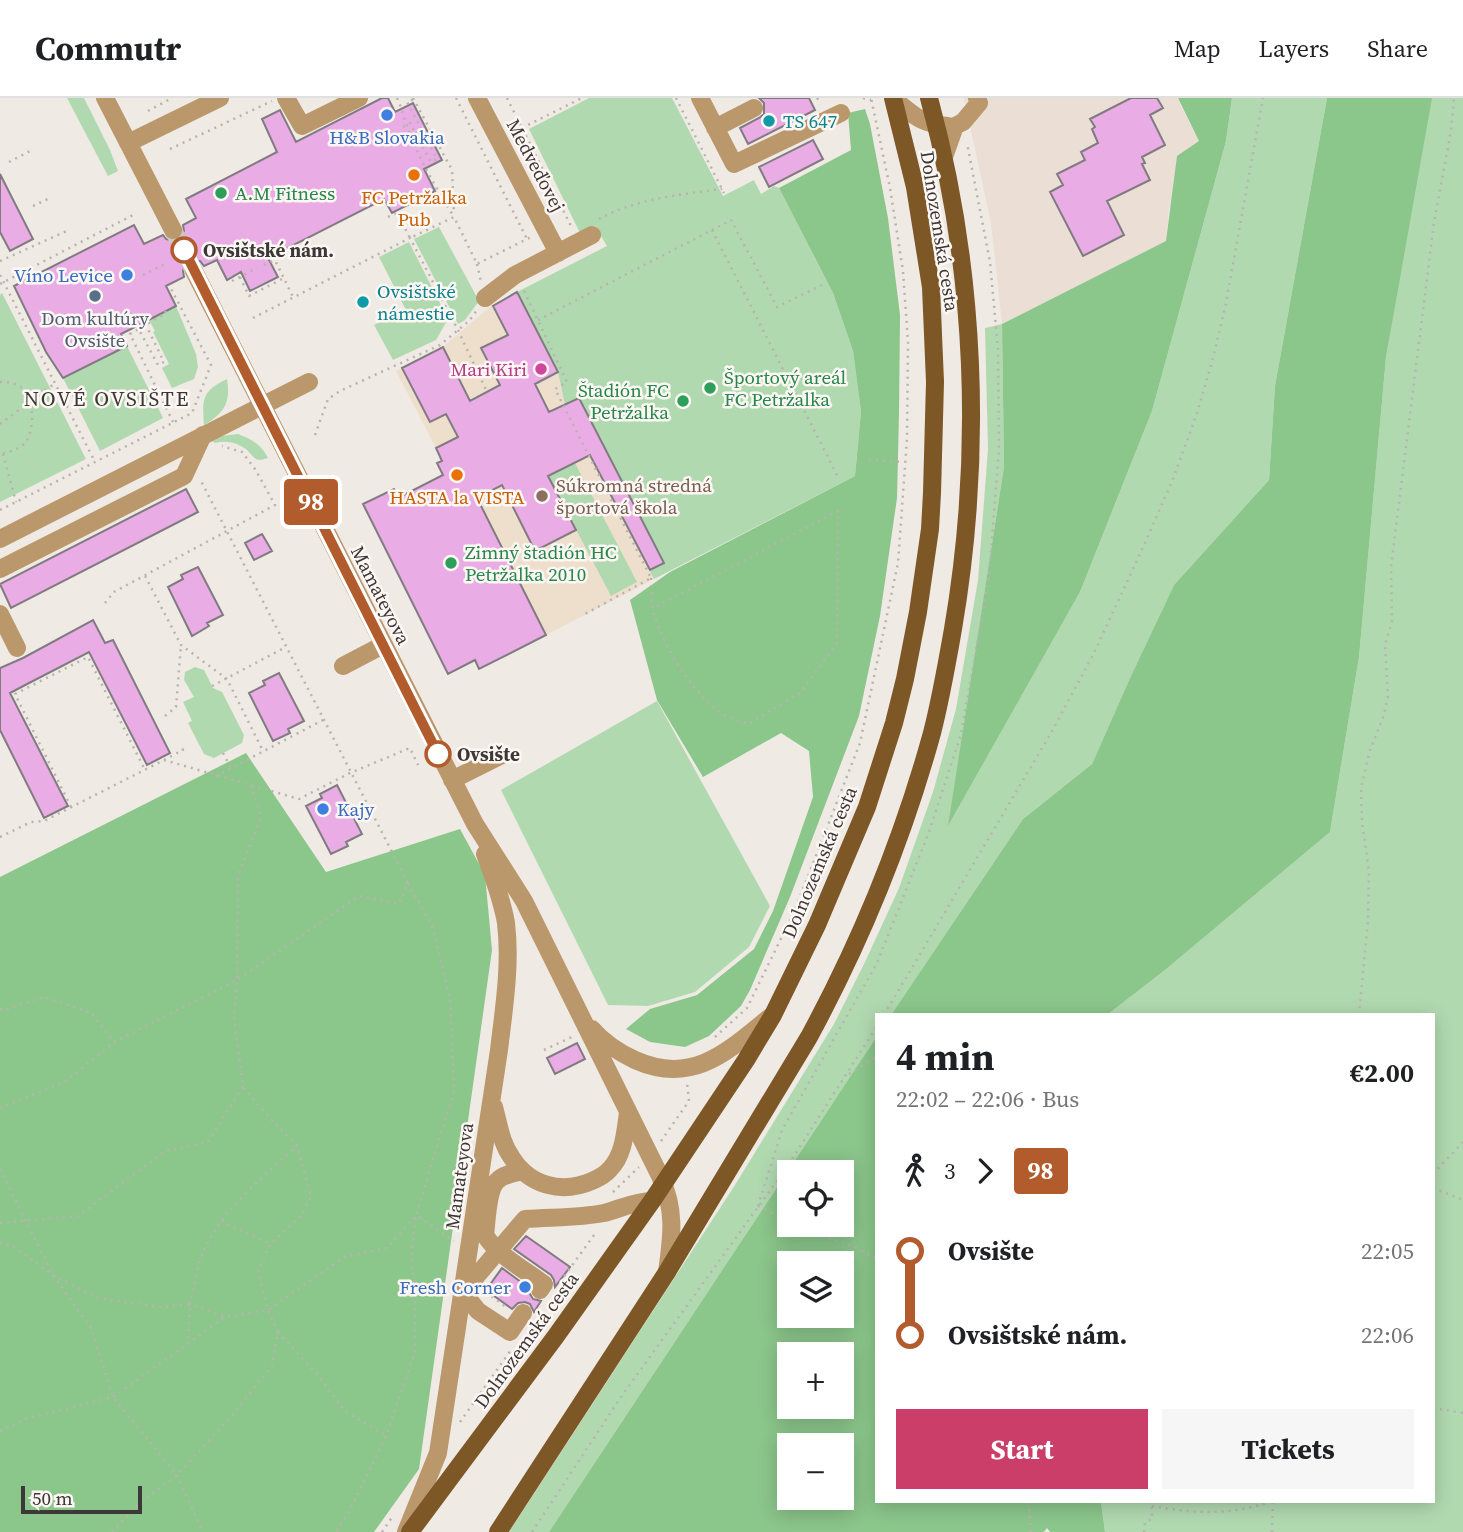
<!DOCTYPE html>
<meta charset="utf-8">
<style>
:root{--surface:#fff;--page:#f6f6f6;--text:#202124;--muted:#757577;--line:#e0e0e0;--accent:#cb3e69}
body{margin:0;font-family:"Source Serif 4",serif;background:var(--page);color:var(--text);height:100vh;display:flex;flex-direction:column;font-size:26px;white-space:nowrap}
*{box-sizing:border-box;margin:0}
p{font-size:23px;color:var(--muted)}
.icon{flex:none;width:38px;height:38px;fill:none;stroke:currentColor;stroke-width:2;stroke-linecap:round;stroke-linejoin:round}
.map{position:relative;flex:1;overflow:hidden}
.sheet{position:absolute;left:875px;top:915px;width:560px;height:490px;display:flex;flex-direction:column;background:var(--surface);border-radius:0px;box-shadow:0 4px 18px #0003}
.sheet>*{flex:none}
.badge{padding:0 14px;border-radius:5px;font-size:24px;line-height:46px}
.buttons{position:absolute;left:777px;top:1062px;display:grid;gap:14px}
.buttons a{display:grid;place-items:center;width:77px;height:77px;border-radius:0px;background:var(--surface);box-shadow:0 4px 18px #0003;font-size:35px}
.scale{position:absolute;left:21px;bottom:18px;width:121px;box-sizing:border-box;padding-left:7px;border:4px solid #3b3837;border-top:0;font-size:19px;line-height:24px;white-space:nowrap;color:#3b3837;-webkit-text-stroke:5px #fdf7f3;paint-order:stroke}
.map>.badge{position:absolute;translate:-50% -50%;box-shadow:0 0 0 4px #fff}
.legs{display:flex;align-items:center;gap:10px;height:77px;padding:0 21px;font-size:23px}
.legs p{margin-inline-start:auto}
.head{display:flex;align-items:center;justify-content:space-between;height:119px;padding:0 21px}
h1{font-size:38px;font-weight:700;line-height:52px}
.button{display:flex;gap:14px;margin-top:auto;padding:14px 21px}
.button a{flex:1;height:80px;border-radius:0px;background:var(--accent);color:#fff;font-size:28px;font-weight:700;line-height:80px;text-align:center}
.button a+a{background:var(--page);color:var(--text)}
ul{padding:0 21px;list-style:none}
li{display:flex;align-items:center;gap:24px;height:84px;font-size:26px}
li i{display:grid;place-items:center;width:10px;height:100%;margin:0 9px;background:currentColor}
li i::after{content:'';width:18px;height:18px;margin:-9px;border:5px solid;border-radius:50%;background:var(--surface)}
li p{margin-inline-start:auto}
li:first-child i{background:linear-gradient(#0000 50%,currentColor 0)}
li:last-child i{background:linear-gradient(currentColor 50%,#0000 0)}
header{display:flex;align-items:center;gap:42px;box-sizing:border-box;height:98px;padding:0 35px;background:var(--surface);border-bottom:2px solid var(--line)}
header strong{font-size:33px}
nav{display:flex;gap:38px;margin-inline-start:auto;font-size:24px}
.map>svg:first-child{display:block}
.built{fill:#ebded5}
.education{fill:#eedfcc}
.green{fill:#b1d9b0}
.forest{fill:#8bc68b;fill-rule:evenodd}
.building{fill:#e9ace4;stroke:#807b80;stroke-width:2}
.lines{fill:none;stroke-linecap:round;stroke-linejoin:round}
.minor-tunnel{stroke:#ccc6c2;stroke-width:18;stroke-dasharray:18 9;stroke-linecap:butt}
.path{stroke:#b9b3b0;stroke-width:2.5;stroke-dasharray:2 5;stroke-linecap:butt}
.minor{stroke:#bb976c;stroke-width:18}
.major{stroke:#7d5725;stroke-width:18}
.line-1-casing{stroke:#fff;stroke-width:16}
.line-1{stroke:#b25c2e;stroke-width:10}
.shop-dot{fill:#3f7fe0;stroke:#fdf7f3;stroke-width:2.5}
.culture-dot{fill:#0f9aa8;stroke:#fdf7f3;stroke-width:2.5}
.food-dot{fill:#e8710a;stroke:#fdf7f3;stroke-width:2.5}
.leisure-dot{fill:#2e9e5b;stroke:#fdf7f3;stroke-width:2.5}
.stop-1-dot{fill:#fff;stroke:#b25c2e;stroke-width:3.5}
.service-dot{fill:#5c6f8a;stroke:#fdf7f3;stroke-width:2.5}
.hotel-dot{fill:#d1479c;stroke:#fdf7f3;stroke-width:2.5}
.education-dot{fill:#8d6e63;stroke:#fdf7f3;stroke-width:2.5}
.labels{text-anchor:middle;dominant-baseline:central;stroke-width:5;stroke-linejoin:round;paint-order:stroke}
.culture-label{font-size:19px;fill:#0d838f;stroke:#fdf7f3;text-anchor:start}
.shop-label{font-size:19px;fill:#366cbe;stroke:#fdf7f3;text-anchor:end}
.street-label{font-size:19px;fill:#3b3837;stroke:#fdf7f3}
.leisure-label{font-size:19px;fill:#27864d;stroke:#fdf7f3;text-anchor:start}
.food-label{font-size:19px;fill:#c56008;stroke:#fdf7f3}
.stop-label{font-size:19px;font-weight:bold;fill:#3b3837;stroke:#fdf7f3;text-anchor:start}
.service-label{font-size:19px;fill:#4e5e75;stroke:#fdf7f3}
.hotel-label{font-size:19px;fill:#b23c85;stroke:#fdf7f3;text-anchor:end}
.education-label{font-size:19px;fill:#785e54;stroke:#fdf7f3;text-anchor:start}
.neighbourhood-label{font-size:21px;letter-spacing:2px;fill:#3b3837;stroke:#fdf7f3}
</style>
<header>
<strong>Commutr</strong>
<nav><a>Map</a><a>Layers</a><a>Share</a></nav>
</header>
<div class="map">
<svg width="1463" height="1434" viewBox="0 0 1463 1434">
<rect width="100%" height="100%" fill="#f0eae5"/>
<path class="built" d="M964,0H1177L1199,43L1169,110L1166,143L1002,226L991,125Z"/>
<path class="education" d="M517,194L558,274L565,307L654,481L546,537L461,368L436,350L396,273L443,249L492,207Z"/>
<path class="green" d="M67,0H84L110,52L118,73L108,78Z
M589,0H672L723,98L754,82L761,96L774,88L779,90L833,195L853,253L861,314L855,378L654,481L565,307L558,274L517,194L607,148L595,128L580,135L529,31Z
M1232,0H1327L1275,288L1269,382L1174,487L1130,580L1092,666L1023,721L891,917H877V938L549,1434H509L735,1087L834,926L865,864L899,790L933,694L956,611L978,482L988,351L985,230L1002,226L1004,369L949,726L1080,494L1152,313L1226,43Z
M1429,0H1463V1434H1105L1101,1404H1433V917H1107L1165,872L1330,734L1359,559L1386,259Z
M439,129L479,203L465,222L458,226L414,141Z
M409,144L448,221L436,242L393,262L374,227L406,212L379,159Z
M2,195L86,361L0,404V197Z
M176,208L196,256L198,269L194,281L172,290L162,270L169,266L153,234L155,233L149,222Z
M127,248L163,320L100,353L63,280Z
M227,281C231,305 224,315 204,327C202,301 202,293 227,281Z
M238,336C251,341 261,346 268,360C263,361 261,363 256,361C253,359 251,356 248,353C239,345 226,342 215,345L212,343L222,338Z
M575,365L637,484L611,498L548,378Z
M195,569L204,572L213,590L222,594L244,637L242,645L214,660L204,656L188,625L192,623L183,604L194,599L184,582L185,574Z
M657,603L770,808L749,849L695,894L648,908L608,907L501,692Z"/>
<path class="forest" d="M1178,0H1232L1226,43L1152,313L1080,494L948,728L1004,369L1002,226L1166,143L1177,58L1199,43Z
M1327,0H1432L1386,259L1359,559L1330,734L1165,872L1107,917H891L1023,721L1092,666L1130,580L1174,487L1269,382L1275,288Z
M865,11L870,26L888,120L900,217L899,315L897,400L880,518L859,618L790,799L750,892L741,908L709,938L685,949L650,944L626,931L650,911L697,897L754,851L773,813L813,699L809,653L781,635L703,679L657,602L630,502L670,474L855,378L861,314L853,253L833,195L779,90L851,52L848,15Z
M246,655L326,774L460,731L485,777L492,852L419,1371L374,1434H0V779Z
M877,938V1404H1101L1105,1434H1050L1047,1430L1044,1434H549ZM842,1074V1127H789V1074ZM789,1166H842V1218H789ZM842,1256V1309H789V1256ZM789,1348H842V1400H789Z"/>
<path class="building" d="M382,0H388L395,14L413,5L442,62L424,71L435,93L392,115L384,101L268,160L278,179L250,193L241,174L227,182L217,162L204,168L200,163H189L184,167L183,173L184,179L166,188L176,208L121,236L127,248L63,280L46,254L14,188L134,127L144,146L163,137L166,141L172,143L179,142L184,133L183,127L196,120L186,101L277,54L262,21L280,12L296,44Z
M759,0H809L815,12L748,46L740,30L759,20L764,16V5Z
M1131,0H1157L1163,10L1150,17L1165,47L1142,59L1145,65L1142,66L1150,82L1107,103L1124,137L1083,158L1050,94L1063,87L1057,76L1085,62L1081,54L1098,45L1092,31L1095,29L1090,21Z
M813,42L823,61L769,89L759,69Z
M0,76L33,141L10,153L0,134Z
M517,194L558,274L535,286L549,314L579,300L664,465L650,472L590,357L548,378L576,432L535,453L502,387L477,400L546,537L479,571L475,562L448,576L363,406L394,391L398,400L443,377L437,365L442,363L436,350L458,339L446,316L430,324L402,270L443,249L470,303L500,287L481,250L508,237L493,208Z
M186,391L198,414L11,510L0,486Z
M262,436L272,453L254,462L245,445Z
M198,469L223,517L207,525L209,528L192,538L168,489L183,481L181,477Z
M93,522L105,545L113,542L170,655L147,667L89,554L31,584L10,595L68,708L44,720L0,632V570L23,560Z
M279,575L304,623L288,631L290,635L273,643L249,595L265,587L263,583Z
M337,687L362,736L346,744L348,748L331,756L306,708L322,700L320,696Z
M577,945L585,961L555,976L547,960Z
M526,1138L570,1169L555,1189L554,1182L551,1177L514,1151Z
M502,1170L529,1190L530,1196L533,1201L541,1203L534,1214L530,1206L525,1204L518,1205L512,1211L486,1192Z"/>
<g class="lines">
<path class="minor-tunnel" d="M173,132L194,173"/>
<path class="path" d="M397,0C403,12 405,24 410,36C421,65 438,93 454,119
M413,0L452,72L454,116
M456,0L527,141
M507,0L571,128
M676,0L724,95
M817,0L819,3
M863,0L871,2
M148,13L172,0
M403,29L410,25L431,64L437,61L422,32
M522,30L582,0
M410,37L422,32L407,4L414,1
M170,51L272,3
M9,64L30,53
M33,108L52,99
M388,119L397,115L410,140L454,119L477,166L531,139
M599,121C635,101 682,96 722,91
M712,132L731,122L777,209L822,187
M273,158L293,199
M0,163L69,132
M477,166L481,184
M264,167L275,162
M0,177L95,364
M143,177L165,166
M240,179L249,198L284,180
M232,183L257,170
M0,186L133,117
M524,193L567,284L555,291L651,480L585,516
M165,213L166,215L130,236L173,324
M253,220L410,140L458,232L487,294
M538,222L712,132L839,381
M137,228L158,267L164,264L146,227
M0,284C10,284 18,285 25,293C35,303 34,334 25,345C19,351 8,355 0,356
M0,326L54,286
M315,337L328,301L340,293L440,247L469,223L477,212
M3,356L16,404
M869,362L904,364
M0,412L192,315L211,267L169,187
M145,478L181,547L227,581L263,653
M651,480C652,493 651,507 655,519C665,551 691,592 718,613C726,619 739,622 748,626L800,595L837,545L838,413L653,510
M105,505L114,494L275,407L255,371L242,354L222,348
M212,588L286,549
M165,618L176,609L181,547
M223,655L231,670
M164,662L183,652L181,649
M216,678L323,622
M71,709L15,596L88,559L145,672
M0,739L31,724L44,723L164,662L299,701L350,675L410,650L418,667
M408,785L433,830L450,902L454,993L416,1117L454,1143
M0,911L5,912L44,899L91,915L114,944
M884,917L1051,635L1094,555L1145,445L1173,381L1196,318L1212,264L1225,210L1263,0
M1359,917L1368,822L1369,773L1362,724L1361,690L1370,652L1384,617L1388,598L1385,547L1392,524L1391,469L1434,124L1451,33L1454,0
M715,939L747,910L794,814L860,645L898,465L907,341L908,244L903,173L890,90L871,0
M544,952L572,939
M849,976L877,958
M0,1010L66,983L114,944L237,882L359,798L399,806L408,785L201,383
M661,1043L689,1003L687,985
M0,1071L53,1177L91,1230L113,1299L177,1377L203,1434
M1433,1076L1463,1044
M1433,1090L1463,1102
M613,1094L639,1069
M758,1108L782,1032L877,865L929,734L961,636L989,479L999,351L998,251L990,164L967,45
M758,1108L789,1124
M221,1123L269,1145
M0,1125L78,1118L165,1053L208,1044L243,988L234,919L237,882L238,778L261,719L251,687
M796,1127C823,1140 853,1144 877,1162
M0,1145L11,1147L53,1177L98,1200L160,1209L190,1206L188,1246
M560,1184L597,1133
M486,1194L506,1209
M223,1218L190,1206C194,1189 198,1162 206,1148C226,1108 264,1078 297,1048
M278,1234L317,1276L346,1314L385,1337
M1433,1310L1463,1315
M460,1324L511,1252
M0,1333L25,1321L113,1299L225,1219L268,1212L344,1159L387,1150L416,1117L411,1160L415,1188V1254L386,1338L350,1412L336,1434
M1029,1404L1031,1434
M1152,1408C1196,1416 1228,1417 1271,1404
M112,1434L136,1408L177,1377L228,1322L272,1268L278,1234L268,1212L258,1174L270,1146L301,1118L311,1099L297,1048L270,1020L243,989
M382,1434L393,1418
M532,1434L623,1296L787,1069L877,928
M1144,1434L1145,1424L1152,1421V1408L1148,1404
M1272,1434L1273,1404"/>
<path class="minor" d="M105,0L173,132
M286,0L302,28L359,0
M477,0L558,155
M700,0L734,66L841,15
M894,1C913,17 921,26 948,28
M715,30L754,10
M128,45L220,0
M944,59L955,28L963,24L979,5L977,0
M194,173L475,726L524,803L660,1078C676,1112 672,1138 667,1174
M485,200L515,177L592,137
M0,441L309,284
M0,471L184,378L203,337
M0,516L17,550
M343,568L383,547
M452,682L500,658
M592,931C604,945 618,954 635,962C693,988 728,953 770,919
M494,1009C499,1027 501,1045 512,1060C530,1088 562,1096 592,1083C599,1080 605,1077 610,1071C624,1057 625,1034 628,1015
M523,1073C514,1075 504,1076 497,1083C487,1092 487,1124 485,1137C496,1156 526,1173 544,1186L540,1192
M523,1215L510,1234L478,1213L463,1194L525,1121C550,1119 579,1120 604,1115C620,1111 635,1103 652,1103
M406,1434L438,1355L499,952C504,910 511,866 506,825C502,801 493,778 485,756"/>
<path class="major" d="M410,1434L556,1238L652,1103L746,962L773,917L817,827L867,709L894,625L905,581L918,514L930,431L932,395L935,284L931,189L915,89L893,0
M498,1434L667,1174L809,939C861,843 903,740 932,635C941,600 947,565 953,531C983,355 976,172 929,0"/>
</g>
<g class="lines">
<defs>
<path id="line-1" d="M184,152L438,656"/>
</defs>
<use href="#line-1" class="line-1-casing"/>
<use href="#line-1" class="line-1"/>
</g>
<g class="shop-dot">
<circle cx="387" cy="17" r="7"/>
<circle cx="127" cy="177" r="7"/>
<circle cx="323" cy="711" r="7"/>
<circle cx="525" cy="1189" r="7"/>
</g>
<g class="culture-dot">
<circle cx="769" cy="23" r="7"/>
<circle cx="363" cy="204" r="7"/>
</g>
<g class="food-dot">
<circle cx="414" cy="77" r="7"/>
<circle cx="457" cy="377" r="7"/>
</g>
<g class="leisure-dot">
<circle cx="221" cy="95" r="7"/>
<circle cx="710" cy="290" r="7"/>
<circle cx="683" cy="303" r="7"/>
<circle cx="451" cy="465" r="7"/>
</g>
<g class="stop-1-dot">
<circle cx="184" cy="152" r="12"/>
<circle cx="438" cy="656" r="12"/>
</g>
<circle class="service-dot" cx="95" cy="198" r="7"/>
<circle class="hotel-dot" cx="541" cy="271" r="7"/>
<circle class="education-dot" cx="542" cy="398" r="7"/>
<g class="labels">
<g class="culture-label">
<text x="783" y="23">TS 647</text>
<text x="377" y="193">Ovsištské<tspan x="377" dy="22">námestie</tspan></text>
</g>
<g class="shop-label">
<text x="387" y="39" text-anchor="middle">H&amp;B Slovakia</text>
<text x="113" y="177">Víno Levice</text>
<text x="337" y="711" text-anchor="start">Kajy</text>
<text x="511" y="1189">Fresh Corner</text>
</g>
<g class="street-label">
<text transform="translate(536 67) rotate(62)">Medveďovej</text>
<text transform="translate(940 133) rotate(81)">Dolnozemská cesta</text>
<text transform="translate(381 497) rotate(63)">Mamateyova</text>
<text transform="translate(819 764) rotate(-67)">Dolnozemská cesta</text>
<text transform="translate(459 1078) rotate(-82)">Mamateyova</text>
<text transform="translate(526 1242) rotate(-54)">Dolnozemská cesta</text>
</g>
<g class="leisure-label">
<text x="235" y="95">A.M Fitness</text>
<text x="724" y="279">Športový areál<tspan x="724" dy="22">FC Petržalka</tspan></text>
<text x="669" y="292" text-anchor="end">Štadión FC<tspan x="669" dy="22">Petržalka</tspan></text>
<text x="465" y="454">Zimný štadión HC<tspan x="465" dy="22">Petržalka 2010</tspan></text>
</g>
<g class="food-label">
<text x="414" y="99">FC Petržalka<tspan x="414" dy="22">Pub</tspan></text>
<text x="457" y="399">HASTA la VISTA</text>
</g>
<g class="stop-label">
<text x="203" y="152">Ovsištské nám.</text>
<text x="457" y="656">Ovsište</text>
</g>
<g class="service-label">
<text x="95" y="220">Dom kultúry<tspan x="95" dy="22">Ovsište</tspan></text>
</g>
<g class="hotel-label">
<text x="527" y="271">Mari Kiri</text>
</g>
<g class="education-label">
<text x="556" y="387">Súkromná stredná<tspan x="556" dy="22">športová škola</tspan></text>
</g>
<g class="neighbourhood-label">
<text x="107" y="300">NOVÉ OVSIŠTE</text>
</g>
</g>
</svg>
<div class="buttons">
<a><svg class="icon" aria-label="locate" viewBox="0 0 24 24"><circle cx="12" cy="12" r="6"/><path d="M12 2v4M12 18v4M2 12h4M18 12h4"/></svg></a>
<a><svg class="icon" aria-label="layers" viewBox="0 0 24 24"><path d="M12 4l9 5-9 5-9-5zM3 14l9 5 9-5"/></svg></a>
<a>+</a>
<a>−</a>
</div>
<div class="scale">50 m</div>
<b class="badge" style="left:311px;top:404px;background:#b25c2e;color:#fff">98</b>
<section class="sheet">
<div class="head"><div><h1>4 min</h1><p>22:02 – 22:06 · Bus</p></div><b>€2.00</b></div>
<div class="legs"><svg class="icon" aria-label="walk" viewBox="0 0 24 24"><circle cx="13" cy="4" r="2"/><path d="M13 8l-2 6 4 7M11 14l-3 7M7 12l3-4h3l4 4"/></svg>3<svg class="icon" aria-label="forward" viewBox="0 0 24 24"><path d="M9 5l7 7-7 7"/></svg><b class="badge" style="background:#b25c2e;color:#fff">98</b></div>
<ul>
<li><i style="color:#b25c2e"></i><b>Ovsište</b><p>22:05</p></li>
<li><i style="color:#b25c2e"></i><b>Ovsištské nám.</b><p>22:06</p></li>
</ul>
<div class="button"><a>Start</a><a>Tickets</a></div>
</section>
</div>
